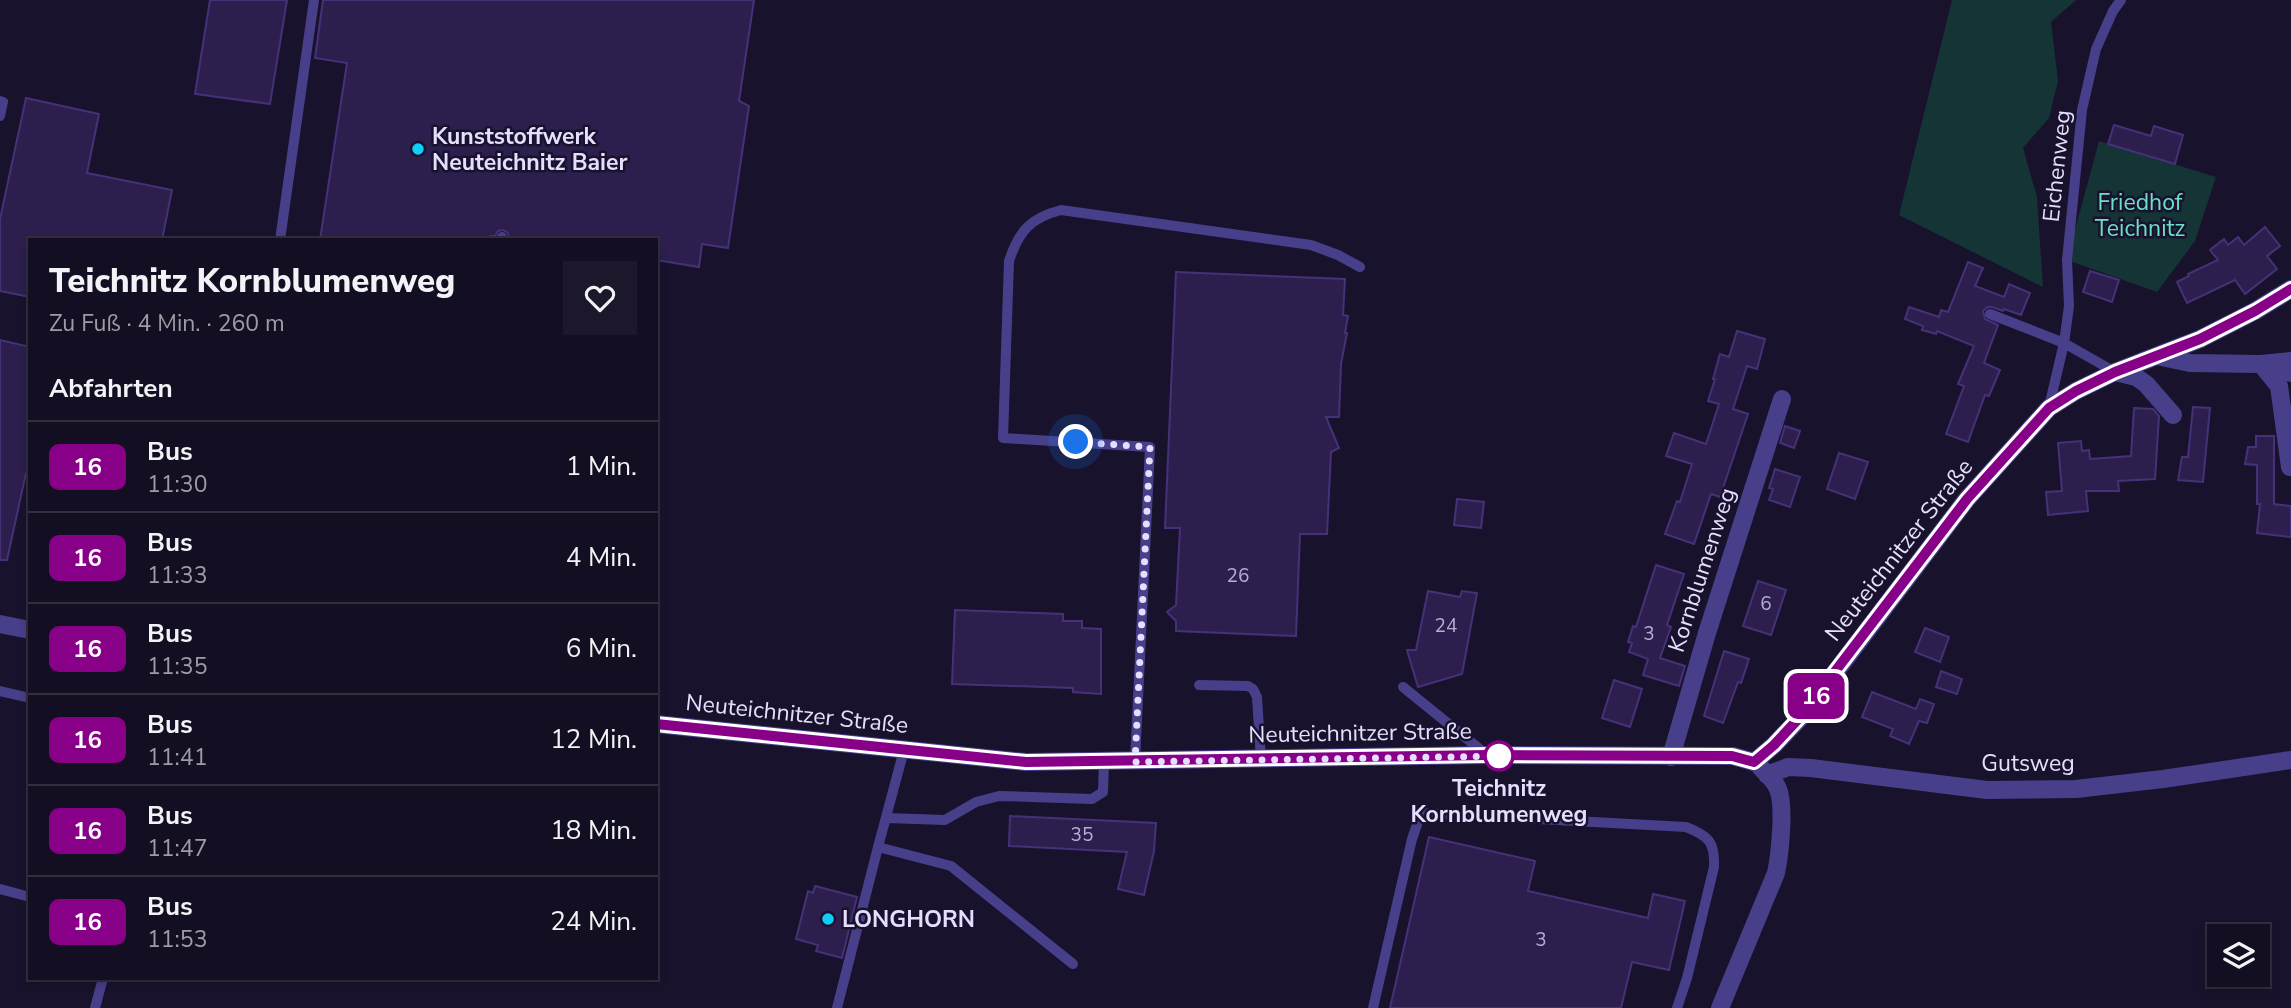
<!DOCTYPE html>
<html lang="de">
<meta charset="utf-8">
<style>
:root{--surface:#130e21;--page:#1c172a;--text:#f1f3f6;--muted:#9d9ca5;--line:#322e3f}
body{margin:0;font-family:"Nunito Sans",sans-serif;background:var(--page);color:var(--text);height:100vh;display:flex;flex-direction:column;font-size:26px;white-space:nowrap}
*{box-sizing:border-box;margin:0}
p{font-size:23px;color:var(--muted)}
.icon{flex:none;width:38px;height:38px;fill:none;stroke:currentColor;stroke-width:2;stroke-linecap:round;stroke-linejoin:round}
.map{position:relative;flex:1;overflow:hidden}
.panel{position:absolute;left:28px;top:238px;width:630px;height:742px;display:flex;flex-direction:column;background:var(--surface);border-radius:0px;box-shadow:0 4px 10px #0003,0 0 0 2px var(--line)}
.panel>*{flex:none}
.badge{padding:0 14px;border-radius:10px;font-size:24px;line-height:46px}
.controls{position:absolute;left:2207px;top:924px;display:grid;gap:14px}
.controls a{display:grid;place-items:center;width:63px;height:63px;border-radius:0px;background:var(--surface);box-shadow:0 4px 10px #0003,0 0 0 2px var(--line);font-size:35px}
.you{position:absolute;width:35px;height:35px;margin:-18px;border:5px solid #fff;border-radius:50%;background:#1a73e8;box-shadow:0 0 0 10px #1a73e833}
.map>.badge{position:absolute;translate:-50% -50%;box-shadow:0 0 0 4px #fff}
h2{padding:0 21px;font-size:26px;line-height:63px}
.round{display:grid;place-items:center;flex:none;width:74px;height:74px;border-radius:0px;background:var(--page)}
.overview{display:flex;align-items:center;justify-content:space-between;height:119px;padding:0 21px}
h1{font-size:33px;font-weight:800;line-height:52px}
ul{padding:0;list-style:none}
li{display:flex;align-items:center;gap:21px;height:91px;padding:0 21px;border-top:2px solid var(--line)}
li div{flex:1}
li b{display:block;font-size:26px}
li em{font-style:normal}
li .badge{min-width:77px;font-weight:700;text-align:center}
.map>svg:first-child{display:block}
.green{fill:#153436}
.building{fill:#2c1f4d;stroke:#463178;stroke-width:2}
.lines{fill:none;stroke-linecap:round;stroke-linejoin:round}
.lane{stroke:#483f8a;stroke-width:10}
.street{stroke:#483f8a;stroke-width:18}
.line-casing{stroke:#fff;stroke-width:16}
.line{stroke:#808;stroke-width:10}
.walk{stroke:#e5defe;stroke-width:7;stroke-dasharray:0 12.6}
.poi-dot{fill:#0fcdf9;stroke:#19122c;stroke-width:2.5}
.stop-dot{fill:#fff;stroke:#808;stroke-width:3.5}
.labels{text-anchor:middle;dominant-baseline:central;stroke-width:5;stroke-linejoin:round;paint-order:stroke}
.number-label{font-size:19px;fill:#b7aed2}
.poi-label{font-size:23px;font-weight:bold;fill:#e5defe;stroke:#19122c;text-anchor:start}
.street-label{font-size:23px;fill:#e5defe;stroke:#19122c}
.park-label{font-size:23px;fill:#6adfcc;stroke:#19122c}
.stop-label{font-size:23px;font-weight:bold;fill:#e5defe;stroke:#19122c}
</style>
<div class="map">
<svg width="2291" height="1008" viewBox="0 0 2291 1008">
<rect width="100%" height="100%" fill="#19122c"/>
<path class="green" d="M1952,0H2076L2051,22L2058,81L2049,118L2023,148L2037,197L2043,287L1899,215Z
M2099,141L2216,177L2195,241L2157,292L2067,260Z"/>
<path class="building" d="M210,0H287L270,104L195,94Z
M323,0H754L739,101L749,106L728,248L702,244L699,267L656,260V240H518L509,238L508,233L503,230L498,231L495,236H490L489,240H320L347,63L315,58Z
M26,98L99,114L87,173L172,190L162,240H30V297L0,291V219Z
M2114,125L2151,136L2154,126L2183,135L2175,164L2108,144Z
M2265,227L2280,246L2267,256L2277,269L2245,294L2235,280L2187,303L2177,282L2189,276L2188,274L2218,260L2210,250L2224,239L2228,245L2238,237L2244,245Z
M1968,262L1983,268L1975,286L2004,297L2009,284L2030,293L2021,315L2004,309L2003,311L1992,307H1988L1983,311L1985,319L1998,325L1984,363L2000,370L1989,396L1985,395L1968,442L1946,434L1964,386L1958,384L1974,346L1937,331L1936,334L1922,330L1923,326L1905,319L1909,307L1939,317L1941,310L1948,312Z
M2090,271L2119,280L2112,302L2083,292Z
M1176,272L1345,279L1343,315L1348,316L1345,333H1347L1341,364L1339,417H1326L1339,448L1331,452L1327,534H1300L1296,636L1176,631V621L1167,612L1176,605L1180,528H1165Z
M1737,331L1765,339L1757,369L1747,366L1733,409L1748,414L1720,497L1711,494L1694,544L1665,534L1677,501L1680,502L1692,464L1666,456L1674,433L1706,444L1719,404L1708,401L1715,379H1713L1720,354L1729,357Z
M0,340L30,347V474L26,473L7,560H0Z
M2193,407L2210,408L2203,482L2178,480L2182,457H2188Z
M2134,408L2153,409L2159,416L2155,479L2118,481L2119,491H2086L2088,511L2048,515L2046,492L2062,491L2058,443L2081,441L2082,451L2089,450L2090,459L2131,456Z
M1785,426L1800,431L1794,448L1780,443Z
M2256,436H2274V504L2291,506V537L2257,533L2260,504H2257V465L2245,464L2248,447H2256Z
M1839,453L1868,462L1855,499L1827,489Z
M1775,469L1800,477L1790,507L1769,500L1773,489L1769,488Z
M1457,499L1484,502L1481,528L1454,525Z
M1656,565L1684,574L1667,625L1671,627L1660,658L1685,666L1679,686L1643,675L1648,659L1629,652L1632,643L1628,642L1633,626L1636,627Z
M1758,581L1786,590L1771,635L1743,626Z
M1428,591L1460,597L1462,591L1477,593L1462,674L1418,687L1407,650H1416Z
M955,610L1063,614V621H1082V628L1101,629V694L1073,692V688L952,684Z
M1925,628L1949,637L1940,662L1915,652Z
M1724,651L1749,659L1741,683L1738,682L1723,723L1704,716Z
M1941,671L1962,679L1957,694L1936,687Z
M1614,680L1642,689L1630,727L1602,718Z
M1872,692L1916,709L1920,699L1934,704L1927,723L1919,721L1909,744L1890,736L1893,729L1862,717Z
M1010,816L1156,823L1154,851L1144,895L1118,889L1127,852L1009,846Z
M1429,837L1535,861L1528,891L1648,918L1653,894L1685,901L1669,970L1632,962L1621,1008H1390Z
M815,886L857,897L842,958L816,951L818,945L796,939L808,891L813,893Z"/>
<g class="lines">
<path class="lane" d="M0,101L3,102L0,116
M280,240L314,0
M502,240V237
M1990,314L2064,343L2115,372
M2049,407L2064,343L2069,306L2067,260L2082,110L2096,49L2113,11L2121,0
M1199,685L1248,686L1253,689L1257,697L1261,760
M1403,687L1487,755
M0,691L30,698
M904,750L878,847L951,866L1073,964
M1135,762L1150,447L1003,438L1009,261C1019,231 1030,218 1061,210L1311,245L1338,255L1360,267
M886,818L945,820L976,802L999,796L1092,799L1103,792L1104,762
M0,889L30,897
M95,1008L103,978
M837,1008L878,847
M1373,1008L1412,839L1419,819L1424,813L1686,827C1709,836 1715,842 1714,867L1687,978L1677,1008"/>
<path class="street" d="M2157,356L2190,363L2261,364L2279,386L2290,467
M2291,361L2261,364L2291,373
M2115,372L2136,377L2146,384L2173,415
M0,624L30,630
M656,724L1026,762L1488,755L1733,756L1754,762
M1671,757L1707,633L1782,399
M1754,762L1774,745L1802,716L1967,499L2049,408L2076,391L2115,372L2200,339L2255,311L2291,289
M1767,775L1788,767L1811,768L1987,790L2076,789L2163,779L2291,760
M1720,1008L1776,873C1780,854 1785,806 1778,789C1775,781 1766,773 1760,767"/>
</g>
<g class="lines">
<defs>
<path id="line" d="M656,724L1026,762L1488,755L1732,756L1754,762L1774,745L1801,716L1967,499L2049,408L2076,391L2115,372L2200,339L2255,311L2291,289"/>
</defs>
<use href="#line" class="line-casing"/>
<use href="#line" class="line"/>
<path class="walk" d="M1076,442L1150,447L1135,762L1507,756H1499"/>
</g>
<g class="poi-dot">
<circle cx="418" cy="149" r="7"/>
<circle cx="828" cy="919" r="7"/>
</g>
<circle class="stop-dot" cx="1499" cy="756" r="14"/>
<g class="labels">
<g class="number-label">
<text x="1238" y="576">26</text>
<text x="1766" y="604">6</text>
<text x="1446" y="626">24</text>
<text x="1649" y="634">3</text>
<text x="1082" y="835">35</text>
<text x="1541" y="940">3</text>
</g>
<g class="poi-label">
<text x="432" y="136">Kunststoffwerk<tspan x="432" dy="26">Neuteichnitz Baier</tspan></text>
<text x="842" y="919">LONGHORN</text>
</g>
<g class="street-label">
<text transform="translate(2057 166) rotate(-84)">Eichenweg</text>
<text transform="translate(1899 550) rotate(-52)">Neuteichnitzer Straße</text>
<text transform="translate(1702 570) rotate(-72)">Kornblumenweg</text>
<text transform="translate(797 714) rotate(6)">Neuteichnitzer Straße</text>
<text transform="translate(1360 733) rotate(-1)">Neuteichnitzer Straße</text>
<text x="2028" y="763">Gutsweg</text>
</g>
<g class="park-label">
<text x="2140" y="202">Friedhof<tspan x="2140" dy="26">Teichnitz</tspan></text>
</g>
<g class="stop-label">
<text x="1499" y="788">Teichnitz<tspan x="1499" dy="26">Kornblumenweg</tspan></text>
</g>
</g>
</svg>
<div class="controls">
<a><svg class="icon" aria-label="layers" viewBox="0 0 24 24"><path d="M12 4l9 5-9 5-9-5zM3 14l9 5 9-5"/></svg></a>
</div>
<div class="you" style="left:1076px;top:442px"></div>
<b class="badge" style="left:1816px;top:696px;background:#808;color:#fff">16</b>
<section class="panel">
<div class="overview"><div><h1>Teichnitz Kornblumenweg</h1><p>Zu Fuß · 4 Min. · 260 m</p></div><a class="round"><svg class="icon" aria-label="heart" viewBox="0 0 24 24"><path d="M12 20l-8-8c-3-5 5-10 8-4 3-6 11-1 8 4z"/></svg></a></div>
<h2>Abfahrten</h2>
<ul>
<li><span class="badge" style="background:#808;color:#fff">16</span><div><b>Bus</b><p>11:30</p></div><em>1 Min.</em></li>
<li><span class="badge" style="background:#808;color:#fff">16</span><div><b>Bus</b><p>11:33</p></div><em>4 Min.</em></li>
<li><span class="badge" style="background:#808;color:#fff">16</span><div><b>Bus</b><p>11:35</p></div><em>6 Min.</em></li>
<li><span class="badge" style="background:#808;color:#fff">16</span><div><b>Bus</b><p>11:41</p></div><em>12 Min.</em></li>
<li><span class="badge" style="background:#808;color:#fff">16</span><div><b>Bus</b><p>11:47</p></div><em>18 Min.</em></li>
<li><span class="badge" style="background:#808;color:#fff">16</span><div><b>Bus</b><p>11:53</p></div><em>24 Min.</em></li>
</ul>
</section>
</div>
